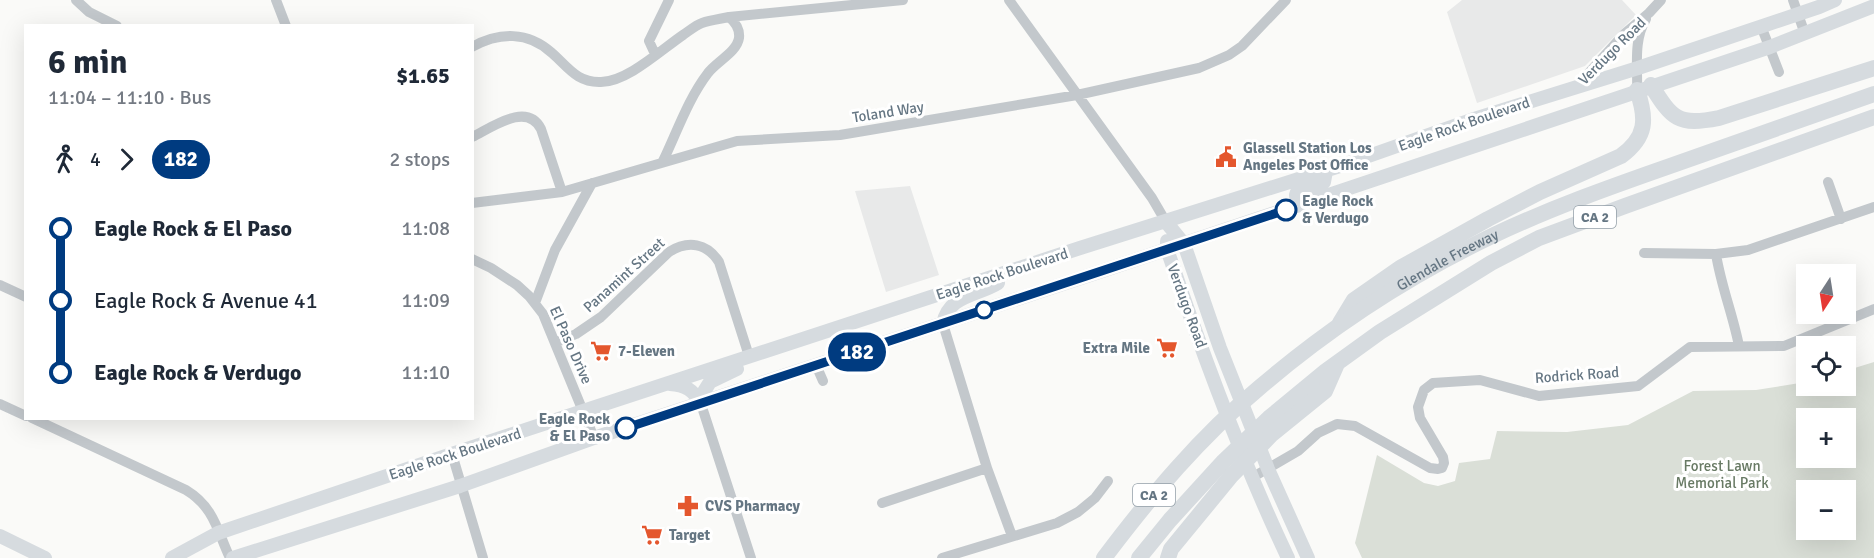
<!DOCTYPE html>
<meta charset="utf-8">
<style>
:root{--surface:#fff;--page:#f6f6f7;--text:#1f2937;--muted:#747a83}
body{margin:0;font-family:Signika,sans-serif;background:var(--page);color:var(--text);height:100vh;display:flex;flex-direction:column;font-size:22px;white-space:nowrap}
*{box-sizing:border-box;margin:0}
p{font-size:20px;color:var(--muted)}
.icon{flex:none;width:33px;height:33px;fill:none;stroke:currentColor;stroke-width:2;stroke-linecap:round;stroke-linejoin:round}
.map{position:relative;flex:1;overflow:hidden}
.drawer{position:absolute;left:24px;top:24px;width:450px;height:396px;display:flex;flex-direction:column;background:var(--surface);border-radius:0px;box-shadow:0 6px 24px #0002}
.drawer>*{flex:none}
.badge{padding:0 12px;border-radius:20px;font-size:21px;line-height:39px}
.needle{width:39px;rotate:192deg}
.buttons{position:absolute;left:1796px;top:264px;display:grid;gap:12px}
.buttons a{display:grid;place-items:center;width:60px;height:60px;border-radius:0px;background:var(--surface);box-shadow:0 6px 24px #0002;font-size:30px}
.map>.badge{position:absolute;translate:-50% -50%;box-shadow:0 0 0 3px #fff}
.legs{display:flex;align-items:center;gap:9px;height:66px;padding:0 24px;font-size:20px}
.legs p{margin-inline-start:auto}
.overview{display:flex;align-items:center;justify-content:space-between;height:102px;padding:0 24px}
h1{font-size:33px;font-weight:800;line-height:45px}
ul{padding:0 24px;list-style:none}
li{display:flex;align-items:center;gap:21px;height:72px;font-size:22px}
li i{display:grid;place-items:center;width:9px;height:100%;margin:0 8px;background:currentColor}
li i::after{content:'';width:15px;height:15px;margin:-8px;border:4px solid;border-radius:50%;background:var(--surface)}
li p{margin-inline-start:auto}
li:first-child i{background:linear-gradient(#0000 50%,currentColor 0)}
li:last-child i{background:linear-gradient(currentColor 50%,#0000 0)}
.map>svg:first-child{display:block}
.built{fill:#e8e9e9}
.green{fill:#dadfd7;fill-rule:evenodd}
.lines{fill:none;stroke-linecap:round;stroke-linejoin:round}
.minor{stroke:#c3c8cc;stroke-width:10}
.major{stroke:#d6dbdf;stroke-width:14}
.highway{stroke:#d6dbdf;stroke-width:16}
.line-1-casing{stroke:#fff;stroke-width:14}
.line-1{stroke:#003b80;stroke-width:9}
.stop-1-dot{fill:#fff;stroke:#003b80;stroke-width:3}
.labels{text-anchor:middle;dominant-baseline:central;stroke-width:6;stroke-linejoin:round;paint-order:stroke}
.shield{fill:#fff;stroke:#939fa8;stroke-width:1.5}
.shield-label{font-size:14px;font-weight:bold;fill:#657683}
.street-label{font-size:15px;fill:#657683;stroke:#fff}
.poi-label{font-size:15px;font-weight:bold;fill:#657683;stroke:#fff;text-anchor:start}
.stop-label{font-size:15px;font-weight:bold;fill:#657683;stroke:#fff;text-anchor:start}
.park-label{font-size:15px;fill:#687a64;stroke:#fff}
</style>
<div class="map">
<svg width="1874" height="558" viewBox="0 0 1874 558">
<rect width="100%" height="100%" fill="#fafaf8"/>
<path class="built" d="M1462,0H1622L1636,15L1585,66L1477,103L1447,12Z
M910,186L939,275L886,292L855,191Z"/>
<path class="green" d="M1874,362V558H1362L1355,543L1377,455L1424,483L1438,486L1455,481L1459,463L1490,459L1497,431L1567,432L1628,425L1693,391L1756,390L1806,382V386H1845V371ZM1806,418H1845V458H1806ZM1806,490H1845V530H1806Z"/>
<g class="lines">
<path class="minor" d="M76,0L89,12L117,26
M276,0L286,26
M1009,0L1152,198L1166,222
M1793,0L1805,34
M1761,26L1779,72
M472,47C499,32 528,31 552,53C568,67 577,83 601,82C627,82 661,50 683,35C689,31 696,25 702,23C711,20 720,19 729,17L903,0
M655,54L649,41L669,0
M1576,87L1624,34L1649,13L1661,0
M1637,90C1638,66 1633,41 1646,19
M472,137C491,128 527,101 541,129L562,192
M663,161C677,132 688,99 708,73C716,62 737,52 739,38C740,29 735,22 729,17
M1828,182L1841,219
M472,203L562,192L737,141L840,135L1077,95L1199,68L1229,55L1242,46L1286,0
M1644,253L1716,254L1748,250L1874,207
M1716,254C1721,286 1733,315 1739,346
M472,259L491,268L517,285L529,296L543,314L594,438
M0,285L26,297
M535,303L555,250L592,183
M943,324L987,468L1012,536
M555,343L576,334L601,317L669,252C688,240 707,243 719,262L749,356
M816,365L823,381
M0,404L26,416
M701,404L751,558
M32,418L186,490C214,507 217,530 230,558
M452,454L483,558
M1253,477L1298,451L1318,433L1337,424L1355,426L1430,468L1438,469L1442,468L1444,463L1443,457L1420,418L1418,407L1424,390L1433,383L1480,380L1539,396L1638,386L1690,347L1784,346L1874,309
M882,503L987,468
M942,558L1057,523L1078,512L1095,498L1108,481"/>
<path class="major" d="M1297,206L1296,195L1297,192L1324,182L1326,171
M1166,222L1184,244L1220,348L1268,469L1308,558
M1167,241V249C1202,353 1241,459 1288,558
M943,324C948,295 977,296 998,283
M670,384C685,385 694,390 701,404
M701,404L700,398L710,382L737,369
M0,536L45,558
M172,558L218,533L452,454L1080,248L1343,165L1471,120L1638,68L1819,7L1835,0
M233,558L460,486L594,438L1105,270L1770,47L1874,6"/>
<g class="highway">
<path d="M1651,85C1672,119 1678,126 1719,118L1874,68"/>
<path d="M1340,323L1354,300L1400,268L1488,219L1540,192L1621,156C1647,137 1647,119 1637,90"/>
<path id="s1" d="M1104,558C1150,497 1200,437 1259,388C1329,328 1410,275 1494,235C1551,208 1610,187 1670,166C1738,142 1806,118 1874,94"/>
<path d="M1139,558L1170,520L1224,461L1269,418L1326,371L1380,332L1491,263L1539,238L1625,206L1874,117"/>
<path d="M1168,558L1171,549L1231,476L1272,434L1325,391L1336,366"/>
</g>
</g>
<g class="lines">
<defs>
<path id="line-1" d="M626,428L1286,210"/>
</defs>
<use href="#line-1" class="line-1-casing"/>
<use href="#line-1" class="line-1"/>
</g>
<defs>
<symbol id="civic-bare" viewBox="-9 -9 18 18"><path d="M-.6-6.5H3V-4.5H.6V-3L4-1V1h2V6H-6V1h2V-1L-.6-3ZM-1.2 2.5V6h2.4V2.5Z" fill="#e4572e" stroke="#fff" stroke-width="2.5" paint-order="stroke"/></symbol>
<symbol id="supermarket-bare" viewBox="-9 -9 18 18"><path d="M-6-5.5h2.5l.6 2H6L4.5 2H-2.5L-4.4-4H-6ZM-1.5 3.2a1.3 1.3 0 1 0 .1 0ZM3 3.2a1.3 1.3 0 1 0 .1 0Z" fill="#e4572e" stroke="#fff" stroke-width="2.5" paint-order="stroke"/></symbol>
<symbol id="pharmacy-bare" viewBox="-9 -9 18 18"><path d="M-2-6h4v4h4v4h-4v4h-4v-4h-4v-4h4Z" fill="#e4572e" stroke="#fff" stroke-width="2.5" paint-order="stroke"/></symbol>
</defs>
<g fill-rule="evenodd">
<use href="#civic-bare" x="1211" y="142" width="30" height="30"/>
<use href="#supermarket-bare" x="1152" y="333" width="30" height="30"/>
<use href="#supermarket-bare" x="586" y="336" width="30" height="30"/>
<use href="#pharmacy-bare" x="673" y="491" width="30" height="30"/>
<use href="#supermarket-bare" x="637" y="520" width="30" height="30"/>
</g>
<g class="stop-1-dot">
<circle cx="1286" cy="210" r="10"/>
<circle cx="984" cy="310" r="8"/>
<circle cx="626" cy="428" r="10"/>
</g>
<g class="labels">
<g class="shield">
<rect x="1574" y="206" width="42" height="22" rx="4.5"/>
<rect x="1133" y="484" width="42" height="22" rx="4.5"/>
</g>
<g class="shield-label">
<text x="1595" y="217">CA 2</text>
<text x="1154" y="495">CA 2</text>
</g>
<g class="street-label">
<text transform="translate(1612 51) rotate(-45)">Verdugo Road</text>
<text transform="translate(888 112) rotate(-9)">Toland Way</text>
<text transform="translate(1464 124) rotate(-19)">Eagle Rock Boulevard</text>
<text stroke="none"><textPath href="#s1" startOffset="459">Glendale Freeway</textPath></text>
<text transform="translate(1002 274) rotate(-18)">Eagle Rock Boulevard</text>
<text transform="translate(624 275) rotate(-42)">Panamint Street</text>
<text transform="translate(1187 306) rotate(70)">Verdugo Road</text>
<text transform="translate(571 345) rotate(66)">El Paso Drive</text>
<text transform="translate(1577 375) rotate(-4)">Rodrick Road</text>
<text transform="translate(455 454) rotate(-18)">Eagle Rock Boulevard</text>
</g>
<g class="poi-label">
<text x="1243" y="148">Glassell Station Los<tspan x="1243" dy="17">Angeles Post Office</tspan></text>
<text x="1150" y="348" text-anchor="end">Extra Mile</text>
<text x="618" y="351">7-Eleven</text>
<text x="705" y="506">CVS Pharmacy</text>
<text x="669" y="535">Target</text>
</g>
<g class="stop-label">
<text x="1302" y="201">Eagle Rock<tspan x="1302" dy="17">&amp; Verdugo</tspan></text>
<text x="610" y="419" text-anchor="end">Eagle Rock<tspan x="610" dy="17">&amp; El Paso</tspan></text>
</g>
<g class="park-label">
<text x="1722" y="466">Forest Lawn<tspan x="1722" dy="17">Memorial Park</tspan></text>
</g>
</g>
</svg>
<div class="buttons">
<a><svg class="needle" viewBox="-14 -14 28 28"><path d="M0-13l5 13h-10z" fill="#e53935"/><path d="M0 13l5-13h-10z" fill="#747a83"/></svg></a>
<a><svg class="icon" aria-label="locate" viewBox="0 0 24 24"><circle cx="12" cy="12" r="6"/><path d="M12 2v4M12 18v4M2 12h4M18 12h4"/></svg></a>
<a>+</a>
<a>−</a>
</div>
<b class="badge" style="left:857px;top:352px;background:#003b80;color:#fff">182</b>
<section class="drawer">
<div class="overview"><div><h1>6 min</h1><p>11:04 – 11:10 · Bus</p></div><b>$1.65</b></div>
<div class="legs"><svg class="icon" aria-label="walk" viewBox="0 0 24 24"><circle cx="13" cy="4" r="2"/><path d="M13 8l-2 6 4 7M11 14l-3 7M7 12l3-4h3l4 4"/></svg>4<svg class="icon" aria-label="forward" viewBox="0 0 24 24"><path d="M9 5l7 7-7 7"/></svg><b class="badge" style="background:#003b80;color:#fff">182</b><p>2 stops</p></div>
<ul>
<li><i style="color:#003b80"></i><b>Eagle Rock &amp; El Paso</b><p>11:08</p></li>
<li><i style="color:#003b80"></i><span>Eagle Rock &amp; Avenue 41</span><p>11:09</p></li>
<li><i style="color:#003b80"></i><b>Eagle Rock &amp; Verdugo</b><p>11:10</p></li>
</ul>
</section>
</div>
